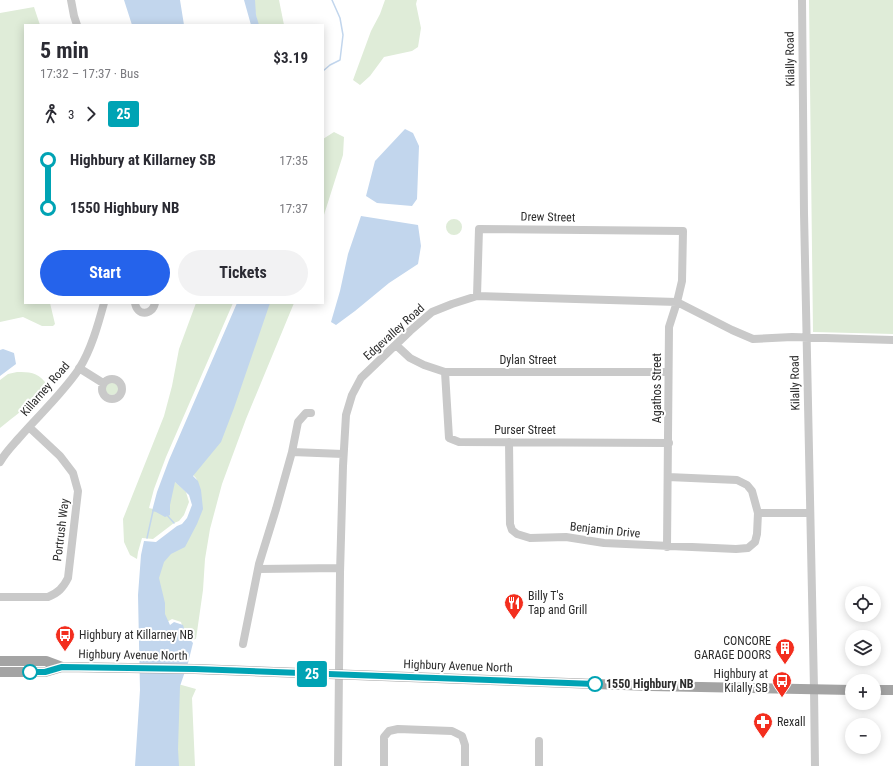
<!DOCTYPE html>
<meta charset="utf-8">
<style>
:root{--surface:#fff;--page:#f2f2f3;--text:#2b2b33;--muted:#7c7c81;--accent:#2563eb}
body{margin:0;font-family:"Roboto Condensed",sans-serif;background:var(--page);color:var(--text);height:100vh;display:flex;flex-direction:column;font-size:15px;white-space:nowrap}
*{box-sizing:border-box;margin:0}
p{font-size:13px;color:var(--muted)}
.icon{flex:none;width:22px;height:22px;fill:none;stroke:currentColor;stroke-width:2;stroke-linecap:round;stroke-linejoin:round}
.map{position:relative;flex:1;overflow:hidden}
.side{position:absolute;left:24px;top:24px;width:300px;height:280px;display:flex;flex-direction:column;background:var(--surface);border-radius:0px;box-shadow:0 2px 10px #0003}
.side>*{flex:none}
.badge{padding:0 8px;border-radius:3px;font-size:14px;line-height:26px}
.buttons{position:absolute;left:845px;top:586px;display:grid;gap:8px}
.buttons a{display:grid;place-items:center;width:36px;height:36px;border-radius:50%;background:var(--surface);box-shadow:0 2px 10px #0003;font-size:20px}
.map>.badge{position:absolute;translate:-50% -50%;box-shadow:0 0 0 2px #fff}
.legs{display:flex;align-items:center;gap:6px;height:44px;padding:0 16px;font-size:13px}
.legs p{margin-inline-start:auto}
.headline{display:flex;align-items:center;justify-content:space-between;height:68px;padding:0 16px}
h1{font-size:22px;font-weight:700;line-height:30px}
.action{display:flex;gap:8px;margin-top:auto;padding:8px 16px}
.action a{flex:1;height:46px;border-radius:24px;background:var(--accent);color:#fff;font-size:16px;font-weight:700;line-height:46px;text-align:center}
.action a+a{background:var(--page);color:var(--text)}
ul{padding:0 16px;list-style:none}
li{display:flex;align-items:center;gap:14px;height:48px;font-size:15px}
li i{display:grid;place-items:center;width:6px;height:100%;margin:0 5px;background:currentColor}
li i::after{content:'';width:10px;height:10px;margin:-5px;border:3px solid;border-radius:50%;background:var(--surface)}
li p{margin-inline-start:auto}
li:first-child i{background:linear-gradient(#0000 50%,currentColor 0)}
li:last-child i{background:linear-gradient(currentColor 50%,#0000 0)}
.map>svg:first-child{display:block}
.green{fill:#dfecd8}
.water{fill:#c2d6ed}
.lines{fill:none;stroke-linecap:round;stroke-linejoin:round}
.stream{stroke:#c2d6ed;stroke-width:1.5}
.minor{stroke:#c9c9c9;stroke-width:8}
.major{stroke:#a4a4a4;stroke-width:10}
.line-1-casing{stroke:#fff;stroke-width:9}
.line-1{stroke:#00a3b4;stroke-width:6}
.stop-1-dot{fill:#fff;stroke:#00a3b4;stroke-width:2}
.labels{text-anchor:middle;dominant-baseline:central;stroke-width:4;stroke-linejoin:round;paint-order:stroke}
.street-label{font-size:12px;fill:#2c2c2c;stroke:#fff}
.poi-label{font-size:12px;fill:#2c2c2c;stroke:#fff;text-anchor:start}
.stop-label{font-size:12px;font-weight:bold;fill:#2c2c2c;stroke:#fff;text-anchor:start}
</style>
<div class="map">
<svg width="893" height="766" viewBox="0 0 893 766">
<rect width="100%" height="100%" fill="#fff"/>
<path class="green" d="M254,0H279L284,25H258L255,11Z
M385,0H417L416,4L421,28L418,47L412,51L384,57L370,76L360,85L353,80L371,31L380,14Z
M809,0H893V334L813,332Z
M34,7L40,25H25V303H50L55,324L53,326H42L23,317L0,322V13Z
M334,132L344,137L343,155L323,218V139Z
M446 227a8 8 0 1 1 16 0a8 8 0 1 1-16 0Z
M196,303H233L166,457L154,489L149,508L153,509L172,479L186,492L189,502L184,515L179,521L174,523L153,539L142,538L138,552L137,559L130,555L124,542L123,519L164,416L172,386L179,349Z
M269,303H294L246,419L222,484L210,529L205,559L203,590L196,639L190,640L184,632L181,622L172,619L167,622L163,611L157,575L162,559L183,544L199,487L196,478L191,473Z
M17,372C29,372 37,372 45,382C44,395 11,419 0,428V380L8,374Z
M105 388a7 7 0 1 1 14 0a7 7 0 1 1-14 0Z
M178,684L196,689L192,698L195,766H177L176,746Z"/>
<path class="water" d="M124,0H180L184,25H132Z
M244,0H255L256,15L259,25H251Z
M405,129L413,133L419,146L417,199L412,206L377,203L366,196L375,161Z
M361,216L418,225L421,246L418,264L389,283L355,311L336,325L331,322L340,291L348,254Z
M237,303H270L234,408L221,442L193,476L198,481L201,490L203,509L197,524L185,547L171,554L164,562L159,578L165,603V614L170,625L174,622L183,625L186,635L193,643L188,663L180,686L178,749L179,766H135L140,690L138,595L141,555L144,541L156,542L177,526L182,524L187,518L192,505L189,495L175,482L170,505V515L165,517L156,512L152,511L157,492L169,460Z
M3,349L14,353L16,364L0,376V350Z"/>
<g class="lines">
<path class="stream" d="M323,71L330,65L340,60L343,35L340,18L332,0
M166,514L174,523
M147,538L153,511"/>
<path class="minor" d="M71,0L74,16L77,25
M802,0L804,213L814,689L815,766
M477,296L479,229L683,231L682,281L677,302L669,327L667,547
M135,303C137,316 152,316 155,303
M396,345L410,358L424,365L445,372H668
M79,368L103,383
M445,372L449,438L459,442L669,443
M102 389a10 10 0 1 1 20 0a10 10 0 1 1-20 0Z
M509,442L510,524L512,530L517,534L530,538L566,537L604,543L736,549L748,548L755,542L757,534L758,513L752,491L747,485L737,480L668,477
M292,452L298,422L306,413H311
M0,462C5,453 12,446 19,438C39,415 62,394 79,369C91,350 98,325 104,303
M758,513H810
M258,569L340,568
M0,597H48C58,593 63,588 68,578L78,491L73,473L60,456L29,427
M243,644L259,564L276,509L292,452L343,454
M338,766L340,573L343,466L346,415L352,395L361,378L410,331L432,312L452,304L477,296L677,302L732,330L753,339L792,337L893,340
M384,766V737L389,731L398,729L452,731L462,736L465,745V766
M539,766V741"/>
<path class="major" d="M0,661H46L62,667
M0,672H45L62,667L195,669L650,686L852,690
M874,690H893"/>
</g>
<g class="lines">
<defs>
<path id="line-1" d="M30,672H45L62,667L195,669L595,684"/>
</defs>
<use href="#line-1" class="line-1-casing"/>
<use href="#line-1" class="line-1"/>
</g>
<defs>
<symbol id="restaurant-pin" viewBox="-11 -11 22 30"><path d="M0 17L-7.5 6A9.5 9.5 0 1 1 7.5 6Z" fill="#f32e1e" stroke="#fff"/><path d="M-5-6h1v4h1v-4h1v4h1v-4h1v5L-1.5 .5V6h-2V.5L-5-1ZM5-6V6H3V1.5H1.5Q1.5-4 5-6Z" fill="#fff"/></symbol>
<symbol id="bus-pin" viewBox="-11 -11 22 30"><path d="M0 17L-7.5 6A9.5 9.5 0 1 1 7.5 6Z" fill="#f32e1e" stroke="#fff"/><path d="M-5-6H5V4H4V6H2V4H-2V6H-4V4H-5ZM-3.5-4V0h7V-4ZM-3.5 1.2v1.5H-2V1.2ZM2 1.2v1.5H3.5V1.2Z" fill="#fff"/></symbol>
<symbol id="building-pin" viewBox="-11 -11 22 30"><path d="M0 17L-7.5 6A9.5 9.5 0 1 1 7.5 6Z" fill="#f32e1e" stroke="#fff"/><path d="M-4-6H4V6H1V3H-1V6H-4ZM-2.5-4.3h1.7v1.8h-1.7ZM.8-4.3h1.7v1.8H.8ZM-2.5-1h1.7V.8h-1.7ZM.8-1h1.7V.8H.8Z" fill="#fff"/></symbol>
<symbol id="pharmacy-pin" viewBox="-11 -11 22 30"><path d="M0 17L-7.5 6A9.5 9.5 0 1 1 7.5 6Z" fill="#f32e1e" stroke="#fff"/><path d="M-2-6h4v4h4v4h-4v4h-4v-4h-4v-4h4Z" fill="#fff"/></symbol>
</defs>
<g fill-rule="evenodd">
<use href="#restaurant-pin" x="503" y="592" width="22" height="30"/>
<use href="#bus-pin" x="54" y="624" width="22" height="30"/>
<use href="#building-pin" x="774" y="637" width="22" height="30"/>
<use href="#bus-pin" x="771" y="670" width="22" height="30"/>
<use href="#pharmacy-pin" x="752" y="711" width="22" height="30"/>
</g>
<g class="stop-1-dot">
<circle cx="30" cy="672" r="7"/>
<circle cx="595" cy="684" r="7"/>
</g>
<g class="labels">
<g class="street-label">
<text transform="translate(790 59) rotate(-91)">Kilally Road</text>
<text transform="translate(548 217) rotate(1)">Drew Street</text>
<text transform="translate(394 332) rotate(-42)">Edgevalley Road</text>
<text x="528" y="360">Dylan Street</text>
<text transform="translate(795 383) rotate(-91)">Kilally Road</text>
<text transform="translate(657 388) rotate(-90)">Agathos Street</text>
<text transform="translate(45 389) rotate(-49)">Killarney Road</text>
<text x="525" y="430">Purser Street</text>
<text transform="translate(61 530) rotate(-83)">Portrush Way</text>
<text transform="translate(605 530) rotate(6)">Benjamin Drive</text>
<text transform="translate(133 655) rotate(1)">Highbury Avenue North</text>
<text transform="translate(458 666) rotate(2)">Highbury Avenue North</text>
</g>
<g class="poi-label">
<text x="528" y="596">Billy T's<tspan x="528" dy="14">Tap and Grill</tspan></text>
<text x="79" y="635">Highbury at Killarney NB</text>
<text x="771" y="641" text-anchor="end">CONCORE<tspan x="771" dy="14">GARAGE DOORS</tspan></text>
<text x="768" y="674" text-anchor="end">Highbury at<tspan x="768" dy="14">Kilally SB</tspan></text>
<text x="777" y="722">Rexall</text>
</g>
<g class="stop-label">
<text x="606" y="684">1550 Highbury NB</text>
</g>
</g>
</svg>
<div class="buttons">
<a><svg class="icon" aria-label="locate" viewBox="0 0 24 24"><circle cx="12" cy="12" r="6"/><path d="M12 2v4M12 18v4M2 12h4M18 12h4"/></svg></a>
<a><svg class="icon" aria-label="layers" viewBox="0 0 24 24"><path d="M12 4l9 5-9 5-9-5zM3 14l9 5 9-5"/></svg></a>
<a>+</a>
<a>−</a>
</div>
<b class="badge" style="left:312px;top:674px;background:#00a3b4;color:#fff">25</b>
<section class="side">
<div class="headline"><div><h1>5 min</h1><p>17:32 – 17:37 · Bus</p></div><b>$3.19</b></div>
<div class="legs"><svg class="icon" aria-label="walk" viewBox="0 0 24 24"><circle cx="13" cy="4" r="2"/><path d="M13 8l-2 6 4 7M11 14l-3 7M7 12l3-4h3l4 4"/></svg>3<svg class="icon" aria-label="forward" viewBox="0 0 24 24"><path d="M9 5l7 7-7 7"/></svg><b class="badge" style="background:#00a3b4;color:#fff">25</b></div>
<ul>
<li><i style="color:#00a3b4"></i><b>Highbury at Killarney SB</b><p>17:35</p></li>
<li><i style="color:#00a3b4"></i><b>1550 Highbury NB</b><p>17:37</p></li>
</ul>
<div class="action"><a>Start</a><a>Tickets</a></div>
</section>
</div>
